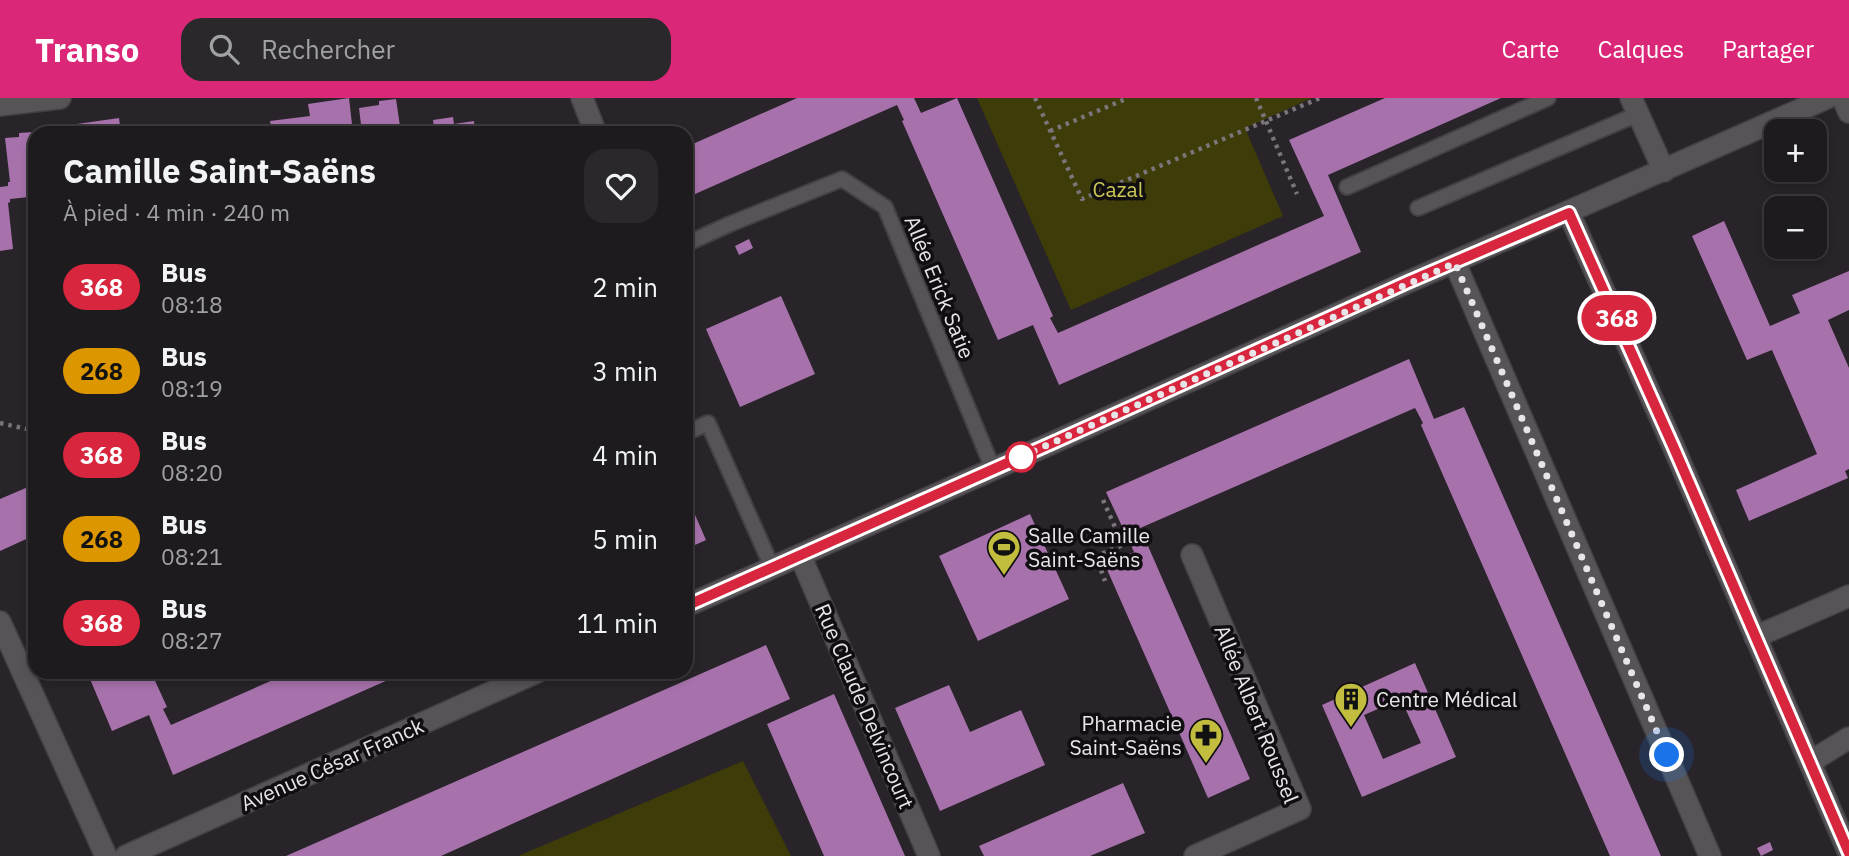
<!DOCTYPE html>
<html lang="fr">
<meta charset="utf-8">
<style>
:root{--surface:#1e1b1f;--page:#2b282c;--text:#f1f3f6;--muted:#a1a1a4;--line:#3c393d;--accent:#db2777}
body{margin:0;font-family:"IBM Plex Sans",sans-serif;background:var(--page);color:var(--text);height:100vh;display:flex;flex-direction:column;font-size:26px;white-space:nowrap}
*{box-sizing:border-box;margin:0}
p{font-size:23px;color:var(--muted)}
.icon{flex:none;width:38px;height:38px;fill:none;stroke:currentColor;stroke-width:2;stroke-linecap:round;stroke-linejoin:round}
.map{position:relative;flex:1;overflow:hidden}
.details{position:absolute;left:28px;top:28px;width:665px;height:553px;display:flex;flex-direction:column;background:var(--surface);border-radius:21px;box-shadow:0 4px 10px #0003,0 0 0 2px var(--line)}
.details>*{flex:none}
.badge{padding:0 14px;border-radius:23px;font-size:24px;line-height:46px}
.buttons{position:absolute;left:1764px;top:21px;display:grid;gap:14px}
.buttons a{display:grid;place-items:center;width:63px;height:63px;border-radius:14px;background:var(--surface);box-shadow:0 4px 10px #0003,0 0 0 2px var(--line);font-size:35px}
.you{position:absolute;width:35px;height:35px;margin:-18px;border:5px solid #fff;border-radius:50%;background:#1a73e8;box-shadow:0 0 0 10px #1a73e833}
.map>.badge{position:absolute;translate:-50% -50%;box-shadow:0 0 0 4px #fff}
.round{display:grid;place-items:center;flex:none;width:74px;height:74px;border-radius:21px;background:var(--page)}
.summary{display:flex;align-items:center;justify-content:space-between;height:119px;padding:0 35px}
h1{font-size:33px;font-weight:700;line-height:52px}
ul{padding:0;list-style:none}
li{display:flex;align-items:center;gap:21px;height:84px;padding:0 35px}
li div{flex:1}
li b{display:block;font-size:26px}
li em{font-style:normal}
li .badge{min-width:77px;font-weight:700;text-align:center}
header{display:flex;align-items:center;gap:42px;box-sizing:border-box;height:98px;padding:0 35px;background:var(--accent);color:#fff}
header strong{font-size:33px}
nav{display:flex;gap:38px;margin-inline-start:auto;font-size:24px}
.search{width:490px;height:63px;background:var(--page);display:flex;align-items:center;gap:18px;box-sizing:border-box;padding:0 24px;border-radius:21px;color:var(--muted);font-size:26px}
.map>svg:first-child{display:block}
.green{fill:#3e3c08}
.building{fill:#a772ac;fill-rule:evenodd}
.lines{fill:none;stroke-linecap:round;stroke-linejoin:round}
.service-casing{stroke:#433f44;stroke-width:18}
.minor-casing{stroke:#433f44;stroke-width:24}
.path{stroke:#79757a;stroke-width:4.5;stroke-dasharray:3.5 5;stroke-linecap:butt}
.service{stroke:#565456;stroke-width:14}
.minor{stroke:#565456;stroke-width:21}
.line-casing{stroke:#fff;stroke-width:16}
.line{stroke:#d7263d;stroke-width:10}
.walk{stroke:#e8e5e8;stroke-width:7;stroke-dasharray:0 12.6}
.stop-dot{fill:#fff;stroke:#d7263d;stroke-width:3.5}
.labels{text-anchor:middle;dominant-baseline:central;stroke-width:7;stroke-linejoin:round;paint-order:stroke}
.park-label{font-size:21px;fill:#ccc857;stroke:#100e10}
.street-label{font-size:21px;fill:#e8e5e8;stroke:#100e10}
.poi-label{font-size:21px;fill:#e8e5e8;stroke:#100e10;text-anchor:start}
</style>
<header>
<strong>Transo</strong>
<div class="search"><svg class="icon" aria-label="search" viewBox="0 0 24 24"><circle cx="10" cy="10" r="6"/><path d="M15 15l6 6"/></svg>Rechercher</div>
<nav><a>Carte</a><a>Calques</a><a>Partager</a></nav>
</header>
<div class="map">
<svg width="1849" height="758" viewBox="0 0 1849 758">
<rect width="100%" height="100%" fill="#282429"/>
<path class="green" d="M977,0H1312L1245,30L1283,118L1071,212Z
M743,663L791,758H518Z"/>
<path class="building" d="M349,0L353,35H272L270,23L310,18L308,6Z
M797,0H914L921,15L957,0L1053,218L1050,220L1058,235L1324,118L1289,42L1385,0H1501L1328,77L1361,154L1059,287L1033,227L998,242L902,23L904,22L897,7L686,100V49Z
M396,1L401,35H362L359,10L379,7V3Z
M453,19L454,26L474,23L475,35H435L433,22Z
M119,20L121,35H53V33L78,30L77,26Z
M33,34L35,52V111H31L29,99L10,101V104L8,105L13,151L0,153V89L8,88V84H10L5,40L19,39V35Z
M1724,123L1770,228L1800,215L1792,197L1849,173V212L1828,222L1849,270V371L1845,373L1848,380L1749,423L1736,392L1817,356L1772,252L1747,262L1692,138Z
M749,141L753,150L739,157L735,148Z
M781,198L815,276L740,309L706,231Z
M1409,261L1434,321L1464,309L1661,758H1610L1421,327L1423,325L1415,310L1138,431L1146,449L1148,448L1250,681L1208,700L1105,467L1134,454L1106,394Z
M28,389L35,405V437L0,453V401Z
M686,396L706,442L686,451Z
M1030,416L1069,501L978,543L939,458Z
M766,547L790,601L441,758H286Z
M1415,565L1456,659L1362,699L1322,607ZM1401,601L1421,645L1383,661L1364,617Z
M87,574H151L167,609L163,611L171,627L291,574H406L173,677L149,617L112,633Z
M949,587L970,634L1021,612L1045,667L940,713L895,610Z
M834,596L905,758H824L767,626Z
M1123,685L1145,735L1090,758H984L979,748Z
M1770,744L1773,752L1761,758L1757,750Z"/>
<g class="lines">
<defs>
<path id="service" d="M1347,89L1548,0
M1418,110L1638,16
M686,146L730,126L842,81L885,109L993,371
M686,335L708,325L772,469"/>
<path id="minor" d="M582,0L593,28
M1631,0L1664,73
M1843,0L1849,14
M0,7L60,0
M1569,115L1674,350L1849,755
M1455,165L1710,758
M800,457L929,758
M1192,457L1300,711L1195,758
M686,508L1061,341L1408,184L1827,0
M0,524L106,758
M1755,539L1849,498
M1810,664L1849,640
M126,758L537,574"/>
</defs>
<use href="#service" class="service-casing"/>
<use href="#minor" class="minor-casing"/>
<path class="path" d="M1035,0L1082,101L1320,0
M1256,0L1297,96
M1050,33L1128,0
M0,325L27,331L35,341
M1103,402L1123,447L1096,458L1105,483"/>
<use href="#service" class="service"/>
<use href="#minor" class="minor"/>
</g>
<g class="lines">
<defs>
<path id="line" d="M686,508L1061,341L1408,184L1569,115L1674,350L1849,755"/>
</defs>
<use href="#line" class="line-casing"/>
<use href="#line" class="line"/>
<path class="walk" d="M1021,359L1016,361L1455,165L1667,657"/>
</g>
<defs>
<symbol id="stadium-pin" viewBox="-11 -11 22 30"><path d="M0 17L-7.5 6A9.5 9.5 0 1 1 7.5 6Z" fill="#c2bd3f" stroke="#100e10"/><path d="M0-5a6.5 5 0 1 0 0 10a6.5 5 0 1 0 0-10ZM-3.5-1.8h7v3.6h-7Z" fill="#111"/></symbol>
<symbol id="building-pin" viewBox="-11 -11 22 30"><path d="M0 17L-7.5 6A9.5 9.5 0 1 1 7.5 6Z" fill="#c2bd3f" stroke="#100e10"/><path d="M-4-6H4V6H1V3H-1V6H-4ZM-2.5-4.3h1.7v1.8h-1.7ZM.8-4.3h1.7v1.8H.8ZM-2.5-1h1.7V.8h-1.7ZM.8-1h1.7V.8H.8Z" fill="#111"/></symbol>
<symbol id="pharmacy-pin" viewBox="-11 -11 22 30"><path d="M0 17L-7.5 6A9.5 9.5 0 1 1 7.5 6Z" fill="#c2bd3f" stroke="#100e10"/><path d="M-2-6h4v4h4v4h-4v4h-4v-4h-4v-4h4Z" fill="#111"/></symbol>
</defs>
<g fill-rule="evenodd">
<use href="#stadium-pin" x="985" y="430" width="38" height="52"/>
<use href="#building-pin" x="1332" y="582" width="38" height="52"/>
<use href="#pharmacy-pin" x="1187" y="618" width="38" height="52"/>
</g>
<circle class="stop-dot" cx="1021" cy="359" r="14"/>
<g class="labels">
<g class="park-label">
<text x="1118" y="91">Cazal</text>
</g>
<g class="street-label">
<text transform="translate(940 189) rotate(68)">Allée Erick Satie</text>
<text transform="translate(865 608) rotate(67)">Rue Claude Delvincourt</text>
<text transform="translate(1257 616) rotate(68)">Allée Albert Roussel</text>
<text transform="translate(332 666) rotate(-24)">Avenue César Franck</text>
</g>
<g class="poi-label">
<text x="1028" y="437">Salle Camille<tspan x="1028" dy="24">Saint-Saëns</tspan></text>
<text x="1376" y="601">Centre Médical</text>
<text x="1182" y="625" text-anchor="end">Pharmacie<tspan x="1182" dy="24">Saint-Saëns</tspan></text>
</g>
</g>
</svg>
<div class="buttons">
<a>+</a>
<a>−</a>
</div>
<div class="you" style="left:1667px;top:657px"></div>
<b class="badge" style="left:1617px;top:220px;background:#d7263d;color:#fff">368</b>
<section class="details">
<div class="summary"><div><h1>Camille Saint-Saëns</h1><p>À pied · 4 min · 240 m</p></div><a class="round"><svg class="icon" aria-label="heart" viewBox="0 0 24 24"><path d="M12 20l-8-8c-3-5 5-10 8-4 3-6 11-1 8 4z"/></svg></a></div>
<ul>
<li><span class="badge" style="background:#d7263d;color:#fff">368</span><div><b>Bus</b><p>08:18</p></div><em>2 min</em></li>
<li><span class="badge" style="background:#dc9600;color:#111">268</span><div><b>Bus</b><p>08:19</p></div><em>3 min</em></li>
<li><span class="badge" style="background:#d7263d;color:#fff">368</span><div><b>Bus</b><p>08:20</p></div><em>4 min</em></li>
<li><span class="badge" style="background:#dc9600;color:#111">268</span><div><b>Bus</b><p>08:21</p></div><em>5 min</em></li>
<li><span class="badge" style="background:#d7263d;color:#fff">368</span><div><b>Bus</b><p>08:27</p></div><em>11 min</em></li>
</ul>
</section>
</div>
